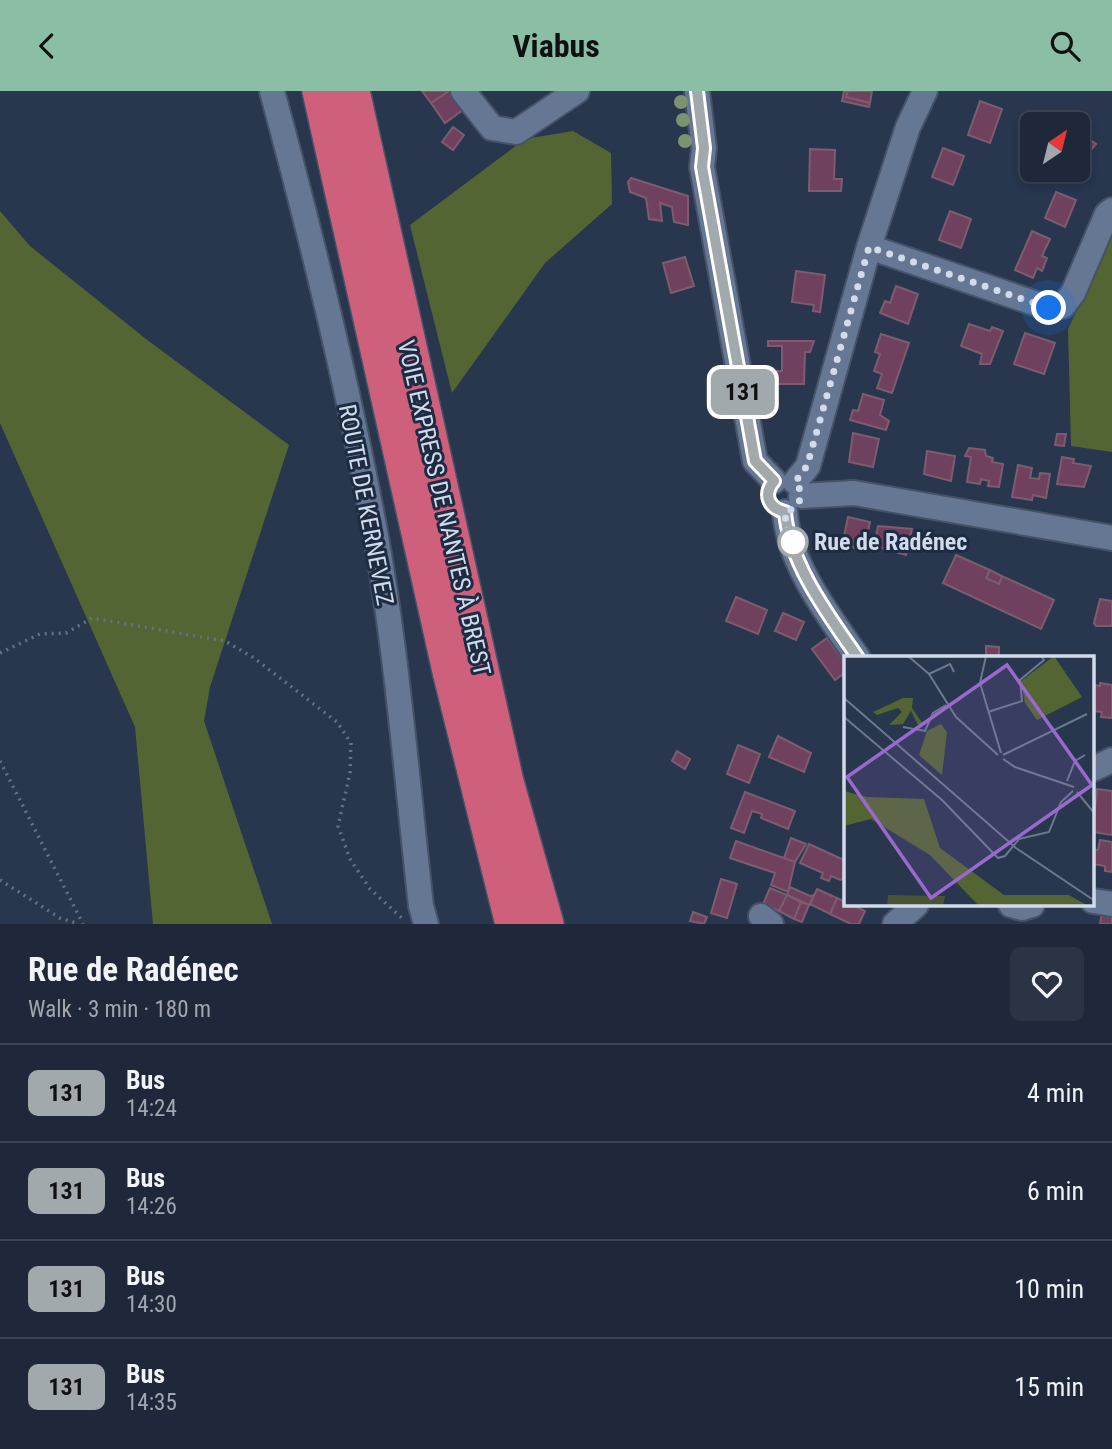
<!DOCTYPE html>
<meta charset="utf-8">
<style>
:root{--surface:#1e283a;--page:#2b3445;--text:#f1f3f6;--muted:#a1a6af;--line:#3c4454;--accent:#8abfa5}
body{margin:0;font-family:"Roboto Condensed",sans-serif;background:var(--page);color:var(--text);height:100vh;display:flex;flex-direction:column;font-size:26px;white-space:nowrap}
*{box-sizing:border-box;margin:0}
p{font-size:23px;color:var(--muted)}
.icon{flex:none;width:38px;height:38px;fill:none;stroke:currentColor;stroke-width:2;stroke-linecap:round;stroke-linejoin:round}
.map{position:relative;height:833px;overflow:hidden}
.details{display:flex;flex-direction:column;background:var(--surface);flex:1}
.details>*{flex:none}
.badge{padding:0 14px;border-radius:10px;font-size:24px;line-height:46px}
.needle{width:46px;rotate:35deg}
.controls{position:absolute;left:1020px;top:21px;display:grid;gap:14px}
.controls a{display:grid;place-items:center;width:70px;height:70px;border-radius:10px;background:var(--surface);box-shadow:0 4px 10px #0003,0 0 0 2px var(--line);font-size:35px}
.you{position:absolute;width:35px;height:35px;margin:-18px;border:5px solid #fff;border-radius:50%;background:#1a73e8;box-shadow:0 0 0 10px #1a73e833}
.map>.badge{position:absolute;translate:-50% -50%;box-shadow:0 0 0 4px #fff}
.round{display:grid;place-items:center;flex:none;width:74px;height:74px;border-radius:10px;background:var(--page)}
.headline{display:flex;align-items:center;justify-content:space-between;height:119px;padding:0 28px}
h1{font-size:33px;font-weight:700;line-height:52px}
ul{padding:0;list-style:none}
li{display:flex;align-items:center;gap:21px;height:98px;padding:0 28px;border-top:2px solid var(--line)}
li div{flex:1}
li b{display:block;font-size:26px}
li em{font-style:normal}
li .badge{min-width:77px;font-weight:700;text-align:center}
header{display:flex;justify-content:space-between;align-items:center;height:91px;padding:0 28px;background:var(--accent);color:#111;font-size:32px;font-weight:700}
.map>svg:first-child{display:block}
.forest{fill:#536532}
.building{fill:#70415f;stroke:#7c5d6f;stroke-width:2}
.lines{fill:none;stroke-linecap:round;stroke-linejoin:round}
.minor-casing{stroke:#465267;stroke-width:28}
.highway-casing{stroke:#465267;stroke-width:40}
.path{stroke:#657186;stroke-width:3.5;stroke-dasharray:2 5;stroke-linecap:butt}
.minor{stroke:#667793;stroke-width:24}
.highway{stroke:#ce607c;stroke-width:37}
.tree{fill:#7c9271}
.line-casing{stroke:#fff;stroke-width:16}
.line{stroke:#a2a9ad;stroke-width:10}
.walk{stroke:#d2dbeb;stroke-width:7;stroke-dasharray:0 12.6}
.stop-dot{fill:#fff;stroke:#a2a9ad;stroke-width:3.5}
.labels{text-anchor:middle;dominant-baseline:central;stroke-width:6;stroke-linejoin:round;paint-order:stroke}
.street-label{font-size:24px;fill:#d2dbeb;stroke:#1e2c43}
.stop-label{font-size:24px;font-weight:bold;fill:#d2dbeb;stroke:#1e2c43;text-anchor:start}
.inset-road{fill:none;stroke:#6c788d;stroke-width:2}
.view{fill:#9969ce;fill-opacity:0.15;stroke:#9969ce;stroke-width:3.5}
.inset-edge{fill:none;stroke:#d2dbeb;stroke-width:3.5}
</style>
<header><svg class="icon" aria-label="back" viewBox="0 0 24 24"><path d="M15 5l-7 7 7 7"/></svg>Viabus<svg class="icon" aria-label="search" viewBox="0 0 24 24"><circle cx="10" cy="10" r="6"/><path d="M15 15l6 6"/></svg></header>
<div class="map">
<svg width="1112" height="833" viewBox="0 0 1112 833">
<rect width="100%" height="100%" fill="#28364e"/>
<path class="forest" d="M573,40L611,62L612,113L545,172L452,302L410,134L525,48Z
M0,120L30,155L146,248L289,354L210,596L204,630L272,833H153L135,636L0,332Z
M1112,146V361L1071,355L1068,238Z"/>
<path class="building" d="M422,0H449L431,12Z
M449,0H455L463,19L445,32L431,12Z
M844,0H848L846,6L870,12L869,16L842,10Z
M848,0H872L870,12L846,6Z
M980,10L1002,18L990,52L968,44Z
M453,36L464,44L453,59L442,51Z
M1078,40L1096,53L1084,68L1090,72L1082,82L1078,79Z
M943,57L964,65L953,94L932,86Z
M810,58L835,59L834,88H842L841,100H809Z
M631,87L688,105V134L674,131L672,116L660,112L662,130L649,128L646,107L630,101L628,91Z
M1056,101L1076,109L1065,136L1045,127Z
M950,120L971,128L961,157L939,149Z
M1032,140L1050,148L1042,165L1047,167L1042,180L1037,177L1033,187L1015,179Z
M685,166L694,195L671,202L663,172Z
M796,180L825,184L820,221L813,220L814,214L792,211Z
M896,195L918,203L908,233L880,222L885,210L890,212Z
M969,233L990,240L992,236L1003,240L990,273H980L982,263L961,255Z
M1025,242L1055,252L1044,283L1014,273Z
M881,243L909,252L892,302L877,297L882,283L874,280L880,263L875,261Z
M768,250H814L810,261H805L804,293H778L777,280H782V255H768Z
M863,303L884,309L880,324L889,330L886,339L850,329L853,319L858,320Z
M853,342L879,348L873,376L849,371Z
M1057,343H1066L1064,355L1055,354Z
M969,357L985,359L986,365L993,367L992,371L1003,373L999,396L988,395L989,390L981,388L980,393L967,391L971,366L965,365Z
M927,360L955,365L951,390L924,383Z
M1062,366L1074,368L1073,372L1091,375L1084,396L1057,393Z
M1018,374L1032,377L1030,387L1039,388L1040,382L1050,383L1046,407L1033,404L1032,409L1012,406Z
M848,426L870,431L864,459L846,455L843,450Z
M878,435L912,438L906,464L874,455Z
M956,464L990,479L986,487L999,493L1002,485L1054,509L1041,538L943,492Z
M990,479L1002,485L999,493L986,487Z
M736,506L767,519L758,543L726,530Z
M1100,508L1112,510V535H1096L1094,532Z
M783,522L804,531L796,549L775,540Z
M827,547L846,573V581L835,589L812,558Z
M986,555L999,556V564H986Z
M1100,592L1112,594V627L1101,626L1102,621L1093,620V594L1100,595Z
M778,645L811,662L804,681L769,666Z
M738,654L760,663L749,692L727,683Z
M677,660L690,668L685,678L672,670Z
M1097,698L1112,700V744L1093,741Z
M745,701L795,720L788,738L761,727L762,723L752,720L744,742L731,737Z
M791,747L806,753L795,771L784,767Z
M1100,749L1112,751V781L1105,780V775L1093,773V776V759H1098Z
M736,750L795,771L788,801L771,794L775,782L730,767Z
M809,753L846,770V782L841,789L831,785L829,790L821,787L823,782L800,772Z
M721,788L737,793L727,827L711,822Z
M790,796L810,805L814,804L809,814L787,804Z
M770,797L787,804L779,820L763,813Z
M817,798L837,807L830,823L810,813Z
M787,804L801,811L794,828L779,820Z
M837,807L865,820L859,833H851L830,823Z
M801,811L809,814L802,831L794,828Z
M693,821L707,826L704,833L690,830Z
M1102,821L1112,822V833H1100Z"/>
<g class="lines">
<defs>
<path id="minor" d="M272,0C309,136 343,275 370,414C396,546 406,681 421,815L426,833
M463,0L492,37L516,41L577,0
M697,0L704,57L702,76L755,370L774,390
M869,156L1049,217L1063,215L1073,202L1107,123L1112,119
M795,391L808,375L869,156L908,36L925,0
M801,405L854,402L1112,447
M785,421C788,472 829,525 858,567
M1093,678L1112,669
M1093,810L1112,813
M1011,814L1022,817L1032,814
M761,825L771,833
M895,833L916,814"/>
<path id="highway" d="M321,0L451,580L514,833
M351,0L505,691L545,833"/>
</defs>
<use href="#minor" class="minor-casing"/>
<use href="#highway" class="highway-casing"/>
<path class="path" d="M0,562L40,543L66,542L92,527L225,550L254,567L337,631L351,652L350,682L338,735L350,768L370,798L403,828
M0,670L83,833
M0,789L60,827L79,833"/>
<use href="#minor" class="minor"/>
<use href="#highway" class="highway"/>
</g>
<g class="tree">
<circle cx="681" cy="11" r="7"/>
<circle cx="683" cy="29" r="7"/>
<circle cx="685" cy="50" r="7"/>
</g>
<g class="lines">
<defs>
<path id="line" d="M697,0L704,57L702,76L755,370L774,390C763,403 768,417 785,421C789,472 829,525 858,567"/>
</defs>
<use href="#line" class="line-casing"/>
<use href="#line" class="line"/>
<path class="walk" d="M793,451L795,457L786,435L785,421C800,417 806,403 795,391L807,375L869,156L1049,217"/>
</g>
<circle class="stop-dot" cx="793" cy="451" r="14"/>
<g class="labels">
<g class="street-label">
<text transform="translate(366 414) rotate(79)">ROUTE DE KERNEVEZ</text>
<text transform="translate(444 417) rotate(77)">VOIE EXPRESS DE NANTES À BREST</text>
</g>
<g class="stop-label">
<text x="814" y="451">Rue de Radénec</text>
</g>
</g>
<g transform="translate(844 565)">
<rect width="250" height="250" fill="#28364e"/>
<path d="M44,239L101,240L99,250H43Z" fill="#495435"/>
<path d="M210,0L238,41L193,64L181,47L177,25ZM59,42H69L68,52L79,68L75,71L67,55L59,68L45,69L58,56L54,52L33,59L29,56ZM97,68L103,76L98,119L75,99L83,75ZM0,135L23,141L80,143L96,192L160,239H225L244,250H135L86,199L27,163L0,170Z" fill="#536532"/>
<path class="inset-road" d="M64,0L85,18L112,61L154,99M142,0L136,27L157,97M85,18L106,8L110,16M0,42L172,192L251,245M144,56L178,45L176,24L200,4L197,0M0,61L98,144L154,202L161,200L175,183L205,176L217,146L229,135M59,71L81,75L89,57L102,49M159,99L243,58M159,103L171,111L230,131M223,125L231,105L241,99M233,136L251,158"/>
<path class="view" d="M163,9L248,129L87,242L3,121Z"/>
<rect width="250" height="250" class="inset-edge"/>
</g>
</svg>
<div class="controls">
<a><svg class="needle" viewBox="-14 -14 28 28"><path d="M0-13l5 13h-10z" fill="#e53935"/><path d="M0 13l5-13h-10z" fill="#a1a6af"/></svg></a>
</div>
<div class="you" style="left:1049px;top:217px"></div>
<b class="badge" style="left:743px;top:301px;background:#a2a9ad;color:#111">131</b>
</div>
<section class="details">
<div class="headline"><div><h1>Rue de Radénec</h1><p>Walk · 3 min · 180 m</p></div><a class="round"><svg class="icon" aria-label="heart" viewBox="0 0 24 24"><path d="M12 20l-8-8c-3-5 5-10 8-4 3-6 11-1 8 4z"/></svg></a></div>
<ul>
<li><span class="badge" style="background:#a2a9ad;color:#111">131</span><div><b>Bus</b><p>14:24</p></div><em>4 min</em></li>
<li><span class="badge" style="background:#a2a9ad;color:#111">131</span><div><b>Bus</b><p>14:26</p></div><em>6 min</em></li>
<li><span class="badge" style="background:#a2a9ad;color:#111">131</span><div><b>Bus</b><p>14:30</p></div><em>10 min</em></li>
<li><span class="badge" style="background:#a2a9ad;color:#111">131</span><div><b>Bus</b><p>14:35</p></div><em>15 min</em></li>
</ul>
</section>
